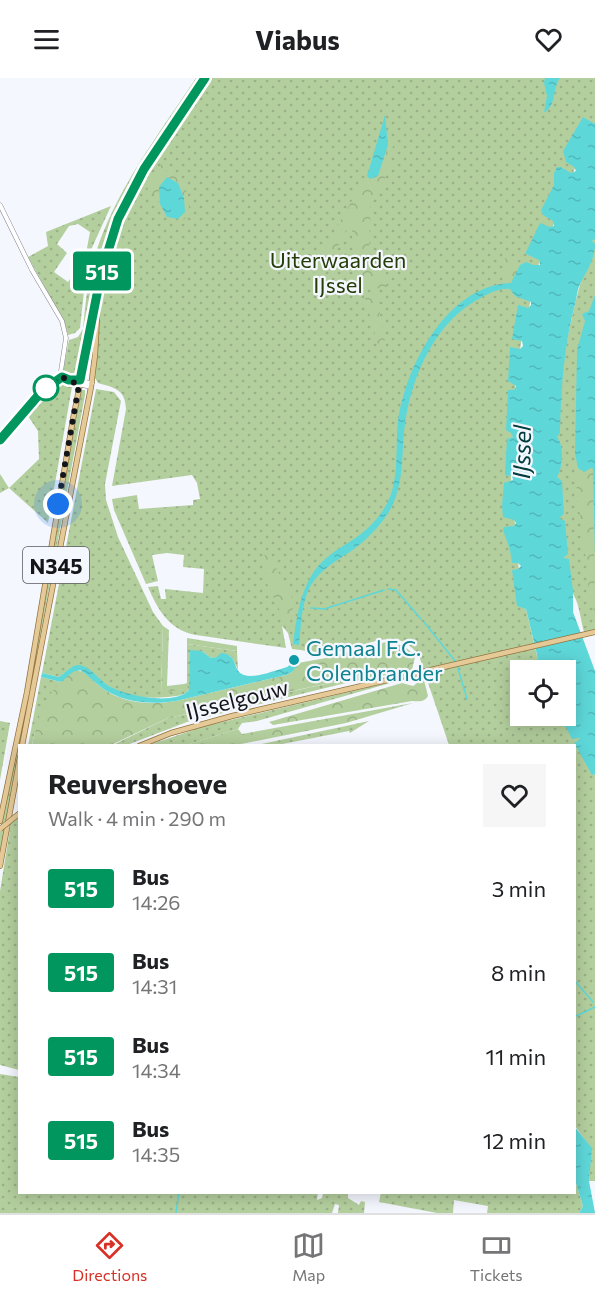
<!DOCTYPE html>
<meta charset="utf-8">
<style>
:root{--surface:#fff;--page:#f6f6f6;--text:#202124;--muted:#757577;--line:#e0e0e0;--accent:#d93025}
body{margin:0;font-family:Commissioner,sans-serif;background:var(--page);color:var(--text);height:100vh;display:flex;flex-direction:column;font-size:22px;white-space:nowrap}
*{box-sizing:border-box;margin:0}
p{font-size:20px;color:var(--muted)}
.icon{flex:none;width:33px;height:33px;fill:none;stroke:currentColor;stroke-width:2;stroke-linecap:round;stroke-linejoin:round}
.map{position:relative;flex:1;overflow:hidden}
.sheet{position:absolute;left:18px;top:666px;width:558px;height:450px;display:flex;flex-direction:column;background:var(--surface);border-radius:0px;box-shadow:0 3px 15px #0003}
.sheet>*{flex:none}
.badge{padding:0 12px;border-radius:4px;font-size:21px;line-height:39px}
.buttons{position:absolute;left:510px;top:582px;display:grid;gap:12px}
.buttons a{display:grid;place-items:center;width:66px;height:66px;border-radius:0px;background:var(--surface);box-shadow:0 3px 15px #0003;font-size:30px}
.you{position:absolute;width:30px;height:30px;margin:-15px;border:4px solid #fff;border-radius:50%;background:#1a73e8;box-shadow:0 0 0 9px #1a73e833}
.map>.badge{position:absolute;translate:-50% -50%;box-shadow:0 0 0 3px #fff}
.round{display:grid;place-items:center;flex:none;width:63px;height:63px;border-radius:0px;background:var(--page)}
.overview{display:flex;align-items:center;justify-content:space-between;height:102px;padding:0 30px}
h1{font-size:28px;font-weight:700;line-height:45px}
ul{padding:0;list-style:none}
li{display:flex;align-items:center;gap:18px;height:84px;padding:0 30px}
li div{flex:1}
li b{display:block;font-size:22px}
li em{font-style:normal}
li .badge{min-width:66px;font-weight:700;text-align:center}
header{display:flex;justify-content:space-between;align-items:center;height:78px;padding:0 30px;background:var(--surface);font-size:27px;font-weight:700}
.menu{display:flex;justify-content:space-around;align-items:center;height:84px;border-top:2px solid var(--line);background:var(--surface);font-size:16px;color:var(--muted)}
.menu a{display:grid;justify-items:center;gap:3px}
.menu .current{color:var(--accent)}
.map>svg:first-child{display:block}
.grass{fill:url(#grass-dots)}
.forest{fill:url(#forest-crowns);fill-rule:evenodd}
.water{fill:url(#water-ripples)}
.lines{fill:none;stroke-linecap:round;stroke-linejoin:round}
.stream{stroke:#5ed7d9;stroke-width:1.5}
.tertiary-casing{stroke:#808289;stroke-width:5}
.primary-casing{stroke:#91733f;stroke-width:6}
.tertiary{stroke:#fff;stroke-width:4}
.primary{stroke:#e5ca98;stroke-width:4.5}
.primary-bridge-casing{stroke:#91733f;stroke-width:6;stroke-linecap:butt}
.primary-bridge{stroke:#e5ca98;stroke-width:4.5}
.line-casing{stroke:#fff;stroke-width:14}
.line{stroke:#00965e;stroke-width:9}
.walk{stroke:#141518;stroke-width:6;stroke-dasharray:0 10.8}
.stop-dot{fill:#fff;stroke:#00965e;stroke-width:3}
.culture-dot{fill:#0f9aa8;stroke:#f5f7ff;stroke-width:2}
.labels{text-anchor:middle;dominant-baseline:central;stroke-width:4.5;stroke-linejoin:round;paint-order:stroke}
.shield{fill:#f5f7ff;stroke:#58595d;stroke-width:1.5}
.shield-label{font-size:21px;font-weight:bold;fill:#141518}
.park-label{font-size:22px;fill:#253d07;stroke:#f5f7ff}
.culture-label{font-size:22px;fill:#0d838f;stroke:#f5f7ff;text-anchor:start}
.street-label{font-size:22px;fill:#141518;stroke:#f5f7ff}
.water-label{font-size:24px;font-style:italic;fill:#013d3e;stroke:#f5f7ff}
</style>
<header><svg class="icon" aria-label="menu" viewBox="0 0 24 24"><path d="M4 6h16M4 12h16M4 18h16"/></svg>Viabus<svg class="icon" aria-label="heart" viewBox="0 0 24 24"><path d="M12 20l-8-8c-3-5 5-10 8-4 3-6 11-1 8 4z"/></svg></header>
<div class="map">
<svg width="595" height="1135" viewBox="0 0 595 1135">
<defs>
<pattern id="grass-dots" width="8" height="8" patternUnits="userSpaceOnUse" patternTransform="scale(1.5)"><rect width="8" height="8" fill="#b4cf9e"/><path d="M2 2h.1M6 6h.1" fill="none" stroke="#9ab187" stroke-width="1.8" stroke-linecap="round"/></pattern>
<pattern id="forest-crowns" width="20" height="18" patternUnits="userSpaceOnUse" patternTransform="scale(1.5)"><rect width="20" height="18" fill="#b4cf9e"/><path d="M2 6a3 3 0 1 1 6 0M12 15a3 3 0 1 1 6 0" fill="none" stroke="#9ab187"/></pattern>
<pattern id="water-ripples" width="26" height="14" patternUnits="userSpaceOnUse" patternTransform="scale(1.5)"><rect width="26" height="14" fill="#5ed7d9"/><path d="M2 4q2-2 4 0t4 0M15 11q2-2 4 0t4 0" fill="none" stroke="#51b8ba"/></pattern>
</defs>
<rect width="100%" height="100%" fill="#f5f7ff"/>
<path class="grass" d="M196,0H201C168,49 131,98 110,154C94,198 89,247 81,293L75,300H67L63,293L69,262L78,259L83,251C85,230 87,208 92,188C110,119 157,59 196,0Z
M208,0H595V51L574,92L539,185L521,265L515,307L511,400L522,529L526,531L537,578L546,592H520V638H566L595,682V1103H589L591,1070L575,1048L574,668L449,667L419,578C397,546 369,568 340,573C324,576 309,573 292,571L288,555L282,548L286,570L196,557C169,552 158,532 148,509L158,508L161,521H166L165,511L203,515L204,491L183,489L184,477L167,475L152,477L158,503L146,506L114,432L112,421L137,417L139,431L193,427V422L200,421L197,405L192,397L112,408L126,331C125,311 115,310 98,305L95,300C98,259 98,217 108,176C124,111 170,54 208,0Z
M111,128L90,174L87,170L90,154L78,146L69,148L57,166L67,175L54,194L68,204L73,197L85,204L80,250L75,255L68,257L64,244L28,179L48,168L46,154Z
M595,156V551L584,554C581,544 579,525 574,518C570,505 564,492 562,478C547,392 557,284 582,200C586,186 589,170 595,156Z
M63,306L72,309L48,445L9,410L0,415V396L9,410L39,381L38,353L26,335L46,313Z
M96,311L114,314L121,323L105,406L106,422L118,459L153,534L163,548L161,614L183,611L184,606L187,605V566L237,573L238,592L231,578L211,580L202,573L189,612C184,618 175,618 168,619C147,621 127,619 108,608C91,598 95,592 72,589L59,599L42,595Z
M82,312H85V317L34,591H33L79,316Z
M32,597H33L0,777V751Z
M41,599L61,604C45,624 37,642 32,667L28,668Z
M408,600L257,643L242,645L238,651L186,667L146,668L205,648Z
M344,602L350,604L187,644L127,667L111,668L168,640Z
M0,643L10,645L0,702Z
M369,643L350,655L349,653L277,667H257Z
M19,739V992L0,987V813L11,745Z
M0,996L19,999L20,1114H318L317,1122L322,1120L323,1115H348V1120L359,1127L361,1123L365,1124L364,1135H338L339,1127L335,1126L332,1135H0Z
M575,1102L583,1128L579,1135H487L488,1128L454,1122L453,1135H437L379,1124L381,1114H574Z"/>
<path class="forest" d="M387,52L393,68L384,104L370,123L369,180L379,188L387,209L359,213L312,201C325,165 347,135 363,101L365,99L370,101L378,98L388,67ZM347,150L352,151L354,207L322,200Z
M163,83L167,96L178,98C188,111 194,128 184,142L182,139L183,138L164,100L159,109L160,126L153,116L146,114Z
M519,176L521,181L517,183L520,187L511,205H501L504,200L505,180L514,183L516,177Z
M376,215L386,269L378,267L364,217Z
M577,387L580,393L584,394L591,390L593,391L595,534C587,522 589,506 587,492C583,457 577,423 575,388Z
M264,468L294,523L288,555L280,533L267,506Z
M163,548L169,552L167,608L184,606V611L161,615Z
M187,560L237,568V573L187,566Z
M386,564C399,565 408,569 415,579L412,592L350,604L344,602L334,604L168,640L111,667L32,668C38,635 47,611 75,592C86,592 94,604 102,610C124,626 151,627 176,623L286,597L292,594L298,585L326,580Z
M423,598L428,618C424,625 418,623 412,623L273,647L269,644L402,605L413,608L416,606L414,600Z
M413,625L346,645L236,667H186L238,651L242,656Z"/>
<path class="water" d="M545,0H560C552,11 557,26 545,34H544L547,18L544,5Z
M385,37L388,67L378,98L370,101L367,98Z
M583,39L595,46V161L592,163L595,166C595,180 587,193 581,204C578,209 577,217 576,222C564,267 561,309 560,355L557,359C564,367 563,390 557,399L562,403L564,436L559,440L565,443L568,476L563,480L569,481L573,513V534L595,593V696L592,697L574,665L579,662L580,660L572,661L560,638H566V592H542L543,587L540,586L538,581L526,531L517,528L512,492L518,491L521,488L518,485H512L510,472L503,452L504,449L514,448L516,445L514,442L503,439L502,428L504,405L513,402L512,398L505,397V395L507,361L513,359L511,355L506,352L508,312H514L516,308L508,303L510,269L520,271L523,268L522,263L512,261L518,227L528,230L531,227V224L515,218L510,211C498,209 482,219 472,225C430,252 409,306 404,354C402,378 403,404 393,426C387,439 376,452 365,462C346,480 320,487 308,513C301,530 301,550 299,567L293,566C298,530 302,496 334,474C356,459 370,453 385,429C400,405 395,371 398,344C405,289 447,207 511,205L520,187L526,184L534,187H540L539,182L526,176V174L540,145L550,149L554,148L553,143L543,137L541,132L554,107V95L557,89H561L571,95L576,93L574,89L566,84L563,73Z
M167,99L178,105L184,120L185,134L178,141L167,139L160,126L159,109Z
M595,217V477L593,391L591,390L584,394L578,390L575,376L577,272L585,243L582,236L589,233Z
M190,572L202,573L211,580L217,579L221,575C239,576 231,592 244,597C255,601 276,592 287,589L291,586L297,588L292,594L286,597L176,623C151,627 124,625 102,610C94,604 88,597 80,592L73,594L61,604L41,599L42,595L59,599C65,595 71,587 79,587C90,588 100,603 109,608C126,618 175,628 189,612Z
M574,1048L592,1070L589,1103L595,1135H579L583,1128L575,1102Z"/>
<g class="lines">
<path class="stream" d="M388,511L396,512L421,541
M311,530L324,531L384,512
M424,544L455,583
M457,587L467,621
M574,902L593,924
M574,939L595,929
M176,1135L179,1114"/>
<defs>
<path id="tertiary" d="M0,127L32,192L62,243L66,260L61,293L62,299
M62,299L74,305L91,309
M69,302L92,305
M0,362L43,312L62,299"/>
<path id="primary" d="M22,668L91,309L95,277L98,221
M139,668L171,655L232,638L595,554
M0,743L27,614L73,341L106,177L118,141L135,107L205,0
M0,788L20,679"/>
</defs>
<use href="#tertiary" class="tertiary-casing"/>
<use href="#primary" class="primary-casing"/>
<use href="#tertiary" class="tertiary"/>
<use href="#primary" class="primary"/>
<defs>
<path id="primary-bridge" d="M0,751L20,735"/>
</defs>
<use href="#primary-bridge" class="primary-bridge-casing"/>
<use href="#primary-bridge" class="primary-bridge"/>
</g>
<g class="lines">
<defs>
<path id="line" d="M0,362L43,312L62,299L69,302H80L101,196L118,141L144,91L205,0"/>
</defs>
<use href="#line" class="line-casing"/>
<use href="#line" class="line"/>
<path class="walk" d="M46,310L62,299L79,307L58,426"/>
</g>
<circle class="stop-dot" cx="46" cy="310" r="12"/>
<circle class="culture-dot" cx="294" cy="582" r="6"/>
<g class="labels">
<rect class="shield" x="23" y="469" width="66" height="36" rx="4.5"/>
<g class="shield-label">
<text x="56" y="487">N345</text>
</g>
<g class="park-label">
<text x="338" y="181">Uiterwaarden<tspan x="338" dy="25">IJssel</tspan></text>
</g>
<g class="culture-label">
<text x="306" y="569">Gemaal F.C.<tspan x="306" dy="25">Colenbrander</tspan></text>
</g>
<g class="street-label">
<text transform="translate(237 621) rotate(-14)">IJsselgouw</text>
</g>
<g class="water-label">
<text transform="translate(521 374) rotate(-89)">IJssel</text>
</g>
</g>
</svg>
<div class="buttons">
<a><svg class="icon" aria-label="locate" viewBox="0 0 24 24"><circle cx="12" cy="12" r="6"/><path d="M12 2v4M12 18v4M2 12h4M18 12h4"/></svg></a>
</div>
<div class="you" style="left:58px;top:426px"></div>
<b class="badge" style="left:102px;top:193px;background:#00965e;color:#fff">515</b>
<section class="sheet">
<div class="overview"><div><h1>Reuvershoeve</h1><p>Walk · 4 min · 290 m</p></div><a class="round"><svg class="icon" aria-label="heart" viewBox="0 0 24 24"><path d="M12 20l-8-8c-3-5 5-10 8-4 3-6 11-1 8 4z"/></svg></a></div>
<ul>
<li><span class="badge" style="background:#00965e;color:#fff">515</span><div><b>Bus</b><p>14:26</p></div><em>3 min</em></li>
<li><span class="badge" style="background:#00965e;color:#fff">515</span><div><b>Bus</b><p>14:31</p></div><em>8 min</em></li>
<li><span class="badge" style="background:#00965e;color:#fff">515</span><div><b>Bus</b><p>14:34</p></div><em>11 min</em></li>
<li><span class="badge" style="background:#00965e;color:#fff">515</span><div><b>Bus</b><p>14:35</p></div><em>12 min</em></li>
</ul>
</section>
</div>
<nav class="menu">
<a class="current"><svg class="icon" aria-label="directions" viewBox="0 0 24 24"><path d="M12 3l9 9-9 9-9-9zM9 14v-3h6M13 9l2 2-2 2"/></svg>Directions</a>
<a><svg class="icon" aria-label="map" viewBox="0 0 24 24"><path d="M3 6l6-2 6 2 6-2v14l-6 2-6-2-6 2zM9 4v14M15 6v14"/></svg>Map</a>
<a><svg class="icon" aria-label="tickets" viewBox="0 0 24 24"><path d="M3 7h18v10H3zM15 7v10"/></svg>Tickets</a>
</nav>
